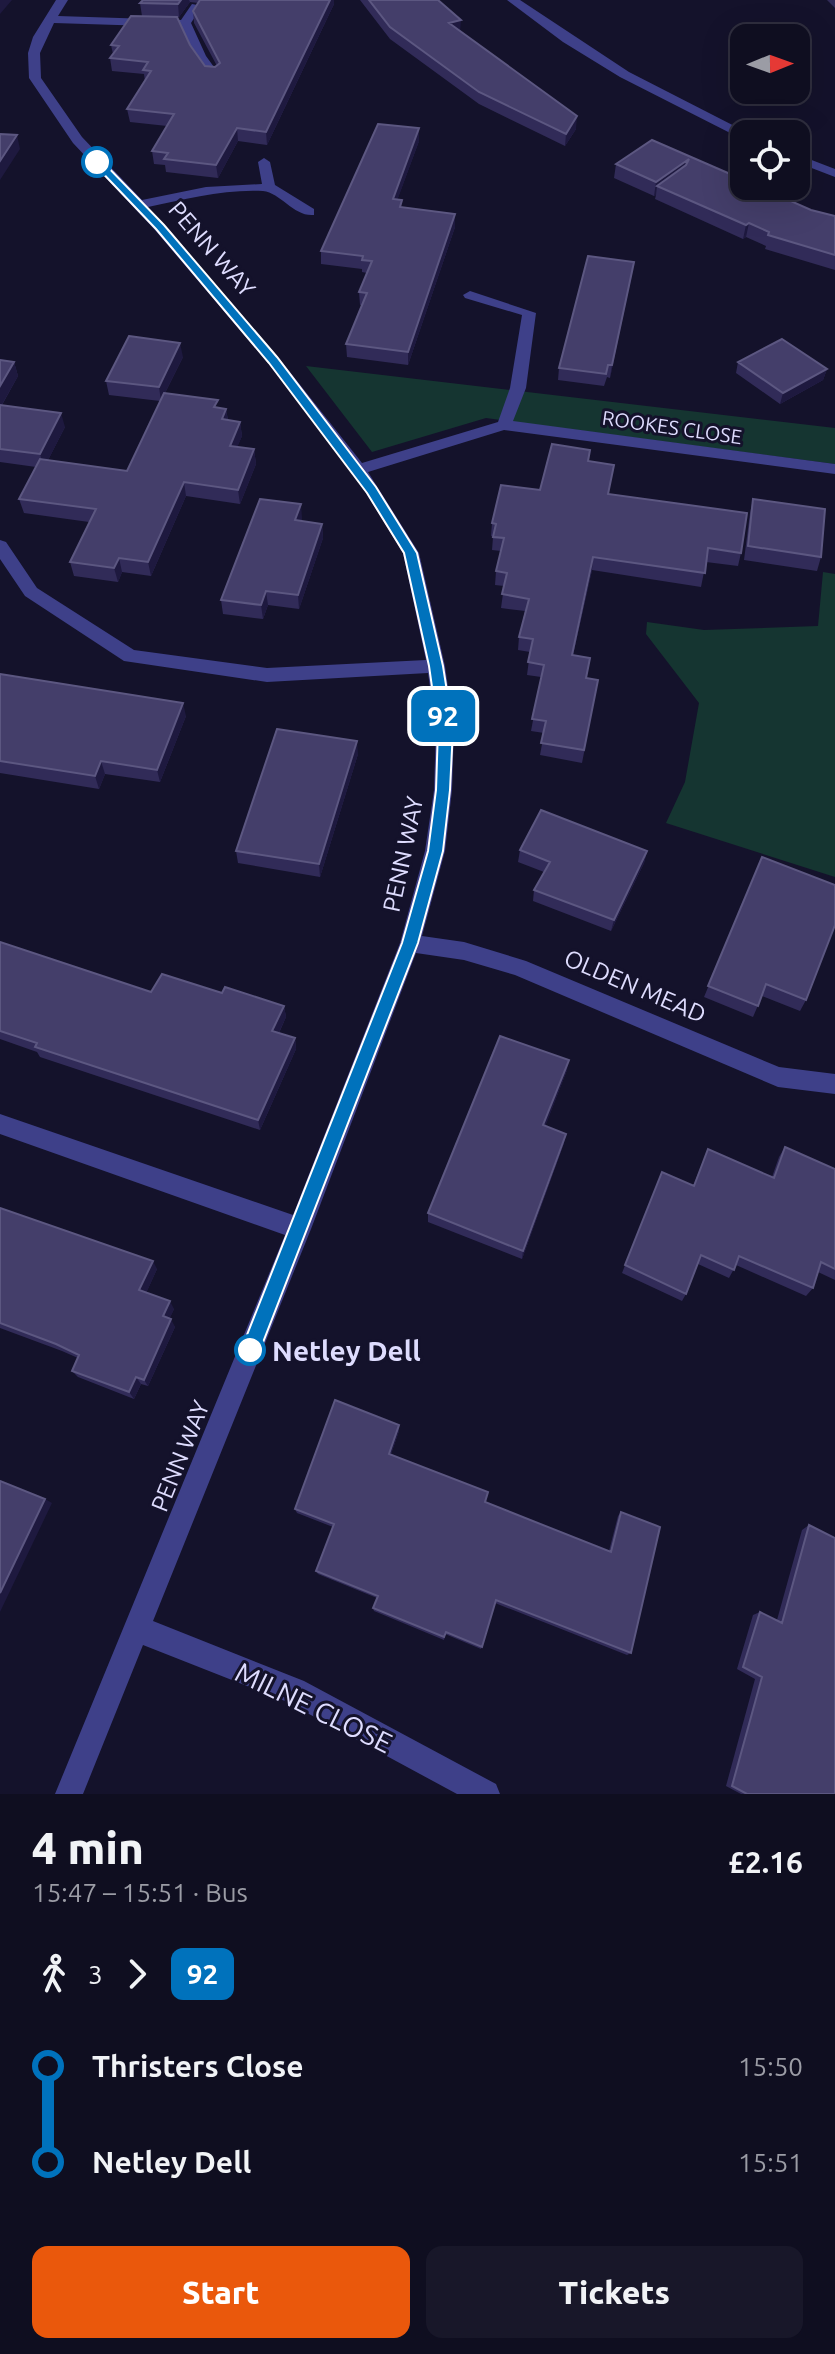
<!DOCTYPE html>
<meta charset="utf-8">
<style>
:root{--surface:#0f0e20;--page:#181729;--text:#f1f3f6;--muted:#9b9ca5;--line:#2f2e3e;--accent:#ea580c}
body{margin:0;font-family:Ubuntu,sans-serif;background:var(--page);color:var(--text);height:100vh;display:flex;flex-direction:column;font-size:30px;white-space:nowrap}
*{box-sizing:border-box;margin:0}
p{font-size:26px;color:var(--muted)}
.icon{flex:none;width:44px;height:44px;fill:none;stroke:currentColor;stroke-width:2;stroke-linecap:round;stroke-linejoin:round}
.map{position:relative;height:1794px;overflow:hidden}
.sheet{display:flex;flex-direction:column;background:var(--surface);flex:1}
.sheet>*{flex:none}
.badge{padding:0 16px;border-radius:12px;font-size:28px;line-height:52px}
.needle{width:52px;rotate:89deg}
.controls{position:absolute;left:730px;top:24px;display:grid;gap:16px}
.controls a{display:grid;place-items:center;width:80px;height:80px;border-radius:16px;background:var(--surface);box-shadow:0 8px 32px #0002,0 0 0 2px var(--line);font-size:40px}
.map>.badge{position:absolute;translate:-50% -50%;box-shadow:0 0 0 4px #fff}
.legs{display:flex;align-items:center;gap:12px;height:88px;padding:0 32px;font-size:26px}
.legs p{margin-inline-start:auto}
.overview{display:flex;align-items:center;justify-content:space-between;height:136px;padding:0 32px}
h1{font-size:44px;font-weight:800;line-height:60px}
.button{display:flex;gap:16px;margin-top:auto;padding:16px 32px}
.button a{flex:1;height:92px;border-radius:16px;background:var(--accent);color:#fff;font-size:32px;font-weight:800;line-height:92px;text-align:center}
.button a+a{background:var(--page);color:var(--text)}
ul{padding:0 32px;list-style:none}
li{display:flex;align-items:center;gap:28px;height:96px;font-size:30px}
li i{display:grid;place-items:center;width:12px;height:100%;margin:0 10px;background:currentColor}
li i::after{content:'';width:20px;height:20px;margin:-10px;border:6px solid;border-radius:50%;background:var(--surface)}
li p{margin-inline-start:auto}
li:first-child i{background:linear-gradient(#0000 50%,currentColor 0)}
li:last-child i{background:linear-gradient(currentColor 50%,#0000 0)}
.map>svg:first-child{display:block}
.green{fill:#153531}
.lines{fill:none;stroke-linecap:round;stroke-linejoin:round}
.minor{fill:#3e4089;fill-rule:evenodd}
.wall{fill:#312b58}
.shaded-wall{fill:#1e193f}
.building{fill:#443e6a;stroke:#5c5781;stroke-width:2}
.line-1{fill:#0072bc;stroke:#fff;stroke-width:2}
.stop-1-dot{fill:#fff;stroke:#0072bc;stroke-width:4}
.labels{text-anchor:middle;dominant-baseline:central;stroke-width:6;stroke-linejoin:round;paint-order:stroke}
.far-street-label{font-size:20px;fill:#dedcfe;stroke:#14122b}
.street-label{font-size:24px;fill:#dedcfe;stroke:#14122b}
.near-stop-label{font-size:28px;font-weight:bold;fill:#dedcfe;stroke:#14122b;text-anchor:start}
.near-street-label{font-size:28px;fill:#dedcfe;stroke:#14122b}
</style>
<div class="map">
<svg width="835" height="1794" viewBox="0 0 835 1794">
<rect width="100%" height="100%" fill="#14122b"/>
<path class="green" d="M306,366L835,428V464L486,418L372,452Z
M823,572L835,574V877L666,823L685,782L699,703L646,634L647,622L704,630L818,626Z"/>
<g class="lines">
<path class="minor" d="M56,0H68L58,16L181,20L192,4L202,6L191,23L206,56L219,74L217,77H209L194,56L181,27L54,23L40,53L41,78L82,137L142,200L206,187L262,184L258,162L264,158L270,162L275,185L314,209V215C294,217 281,193 263,191C225,189 185,199 148,207L278,357L362,463L498,422L510,388L522,315L465,298L463,295L470,291L536,313L526,388L513,421L835,464V474L504,430L368,472L419,553L445,666L454,729L452,790L445,851L422,936L464,942L526,961L779,1067L835,1074V1094L778,1087L515,975L464,960L416,953L311,1229L153,1621L304,1681L496,1784L500,1794H457L285,1701L143,1645L83,1794H55L285,1235L0,1134V1114L293,1215L400,943L425,851L434,790L436,729L428,673L267,682L124,661L25,596L0,559V540L6,542L37,588L134,650L267,668L426,660L403,553L353,472L268,363L155,230L73,143L29,78L28,53L33,37Z
M507,0H520L629,72L750,134H744V139L740,138L620,77L563,42Z
M796,154L835,169V177L796,162Z"/>
</g>
<path class="wall" d="M143,0H334V4L267,145L238,141L218,178L166,172L165,165L154,164L152,151L167,126L130,122L127,109L145,82L144,74L112,71L110,58L113,54L111,45H190L205,66L215,67L217,66L194,23L193,11L198,3L190,2L179,17L142,16L140,3Z
M360,0H438L460,31L576,129L565,146L479,104L390,39Z
M827,0H835V8Z
M419,141L397,200L402,208L455,214V227L408,365L347,357L346,344L362,305H360L359,292L367,273L362,272V269L321,264V251Z
M616,164L811,210L835,216V270L765,249L766,246L746,237L743,239L655,199L656,195L654,196L614,178Z
M634,262L610,378L607,377L604,386L558,380L559,368Z
M183,357L165,393L219,408L226,409L228,420L240,422L242,436L237,447L254,449L256,464L240,504L186,496L151,576L122,572L118,582L74,576L70,562L89,522L24,513L19,499L36,467L0,462V360L14,362L18,376L2,405L65,427L48,460L127,471L160,401L109,395L106,381Z
M738,362L827,369L823,380L780,404L736,373Z
M589,461L608,494L741,553L738,566L706,562L701,587L592,570L573,655L587,678L598,680L582,763L540,755L544,733L531,731L541,677L527,675L530,652L518,650L519,637L525,611L501,608L504,586L495,585L496,571L501,551L492,550L493,537L491,536L492,523L540,490Z
M753,499L821,557L817,571L744,560L750,513Z
M302,518L301,521L322,524L323,538L299,609L268,605L263,619L223,614L221,600Z
M0,674L186,716L160,782L105,774L99,789L0,773Z
M358,754L320,877L238,863L236,851Z
M520,850L647,851L644,863L611,931L533,901L534,890L544,872L518,862Z
M762,857L806,1000L800,1011L762,996L753,1017L704,997Z
M0,942L151,992L222,993L284,1006L286,1017L279,1033L295,1038L296,1049L260,1130L40,1057L37,1052L0,1039Z
M567,1070L545,1126L564,1143L522,1259L428,1222V1213Z
M785,1147L835,1169V1280L818,1272L813,1288L806,1296L736,1265L729,1278L698,1264L686,1294L682,1301L622,1273L662,1172L693,1186L708,1149L772,1177L779,1157Z
M0,1208L157,1269L146,1293L174,1309L169,1319L175,1327L148,1386L141,1384L134,1399L78,1377L72,1371L78,1358L62,1351L0,1328Z
M399,1425V1431L391,1454L485,1502L609,1551L618,1516L621,1512L631,1653L627,1655L495,1603L481,1649L445,1634L444,1640L374,1611L373,1608L377,1598L318,1574L316,1571L333,1527L297,1513L295,1509Z
M809,1525L835,1794H741L726,1786L755,1679L737,1669L753,1615L760,1612L777,1620L802,1530Z"/>
<path class="shaded-wall" d="M0,0H12L0,14Z
M181,0H189L190,2L179,17L178,4Z
M330,0H334V4L267,145L266,132Z
M461,20L460,32L449,23Z
M577,116L576,129L565,146L566,134Z
M237,128L238,141L218,178L216,165Z
M419,128V141L393,212V199Z
M17,135L20,149L0,180V161Z
M689,159L686,173L657,186L656,195L654,196L656,182Z
M455,214V227L408,365V352Z
M749,223L746,237L743,239L746,225Z
M634,262L632,275L610,378L612,365Z
M180,343L183,357L161,401L159,387Z
M14,362L18,376L0,408V386Z
M827,369L823,380L780,404L783,393Z
M226,409L228,423L222,419Z
M61,413L65,427L44,468L40,454Z
M240,422L242,436L232,460L230,446Z
M254,449L256,464L240,504L238,490Z
M184,482L186,496L151,576L148,562Z
M301,504L302,518L296,534L295,520Z
M322,524L323,538L299,609L298,595Z
M593,557L592,570L570,668L572,655Z
M119,558L122,572L118,582L114,568Z
M266,591L268,605L263,619L261,605Z
M183,703L186,716L160,782L157,770Z
M357,741L358,754L320,877L319,864Z
M101,761L105,774L99,789L95,776Z
M647,851L644,863L611,931L614,920Z
M284,1006L286,1017L275,1041L272,1031Z
M295,1038L296,1049L260,1130L258,1120Z
M569,1060L567,1070L542,1135L543,1125Z
M566,1134L564,1143L522,1259L523,1251Z
M153,1261L157,1269L144,1298L139,1290Z
M170,1301L174,1309L167,1324L163,1316Z
M171,1319L175,1327L148,1386L144,1380Z
M136,1377L141,1384L134,1399L129,1392Z
M399,1425V1431L389,1459V1454Z
M45,1499L52,1503L0,1612V1593Z"/>
<path class="building" d="M143,0H181L178,4L140,3Z
M200,0H330L266,132L237,128L216,165L164,159L168,153L152,151L174,114L127,109L151,71L143,70L148,62L110,58L119,46L111,45L131,16L177,17L190,45L205,66L215,67L220,63L193,11Z
M369,0H438L461,20L449,23L577,116L566,134L479,92L390,27Z
M378,124L419,128L393,199L402,200L400,207L455,214L408,352L346,344L367,293L359,292L372,261L362,260L363,256L321,251Z
M0,134L17,135L0,161Z
M652,140L744,180V186H757L811,210L835,216V255L768,235L769,232L749,223L746,225L657,186L686,165L689,159L656,182L616,164Z
M588,256L634,262L612,365H608L606,374L559,368Z
M129,336L180,343L159,387L106,381Z
M782,339L827,369L783,393L738,362Z
M0,360L14,362L0,386Z
M164,393L218,400L214,407L226,409L222,419L240,422L230,446L254,449L238,490L184,482L148,562L119,558L114,568L70,562L96,509L19,499L40,459L127,471Z
M0,405L61,413L40,454L0,449Z
M552,444L590,450L588,461L614,465L608,494L747,513L741,553L708,548L705,573L593,557L572,655L590,658L586,678L598,680L584,750L541,743L546,721L532,719L544,665L528,662L533,639L519,637L529,599L502,594L507,573L496,571L504,538L493,537L496,524L492,523L501,485L540,490Z
M260,499L301,504L295,520L322,524L298,595L266,591L261,605L221,600Z
M753,499L825,509L821,557L748,546Z
M0,674L183,703L157,770L101,761L95,776L0,761Z
M277,729L357,741L319,864L236,851Z
M541,810L647,851L614,920L534,890L550,862L520,850Z
M762,857L835,885V925L806,1000L766,984L758,1006L708,986Z
M0,942L151,992L162,974L222,993L225,987L284,1006L272,1031L295,1038L258,1120L35,1047L37,1043L0,1031Z
M500,1036L569,1060L543,1125L566,1134L523,1251L428,1213Z
M785,1147L835,1169V1269L821,1262L813,1288L739,1256L734,1270L701,1255L686,1294L625,1265L662,1172L694,1186L708,1149L774,1178Z
M0,1208L153,1261L139,1290L170,1301L163,1316L171,1319L144,1380L136,1377L129,1392L72,1371L79,1355L56,1344L0,1323Z
M335,1400L399,1425L389,1454L488,1492L485,1502L611,1552L621,1512L660,1527L631,1653L496,1600L482,1647L446,1632L444,1637L373,1608L378,1596L316,1571L334,1524L295,1509Z
M0,1481L45,1499L0,1593Z
M809,1525L835,1538V1794H747L732,1786L762,1677L743,1667L760,1612L782,1623Z"/>
<path class="line-1" d="M94,160H101L164,225L277,357L376,487L417,553L443,666L453,729L450,790L443,851L418,943L260,1350L257,1357L250,1360L244,1357L241,1350L402,943L428,851L436,790L438,729L429,666L404,553L367,493L269,363L156,229L94,164Z"/>
<g class="stop-1-dot">
<circle cx="97" cy="162" r="14"/>
<circle cx="250" cy="1350" r="14"/>
</g>
<g class="labels">
<g class="far-street-label">
<text transform="translate(672 427) rotate(8)">ROOKES CLOSE</text>
</g>
<g class="street-label">
<text transform="translate(212 249) rotate(49)">PENN WAY</text>
<text transform="translate(403 854) rotate(-78)">PENN WAY</text>
<text transform="translate(635 986) rotate(23)">OLDEN MEAD</text>
<text transform="translate(180 1456) rotate(-68)">PENN WAY</text>
</g>
<g class="near-stop-label">
<text x="272" y="1350">Netley Dell</text>
</g>
<g class="near-street-label">
<text transform="translate(314 1707) rotate(26)">MILNE CLOSE</text>
</g>
</g>
</svg>
<div class="controls">
<a><svg class="needle" viewBox="-14 -14 28 28"><path d="M0-13l5 13h-10z" fill="#e53935"/><path d="M0 13l5-13h-10z" fill="#9b9ca5"/></svg></a>
<a><svg class="icon" aria-label="locate" viewBox="0 0 24 24"><circle cx="12" cy="12" r="6"/><path d="M12 2v4M12 18v4M2 12h4M18 12h4"/></svg></a>
</div>
<b class="badge" style="left:443px;top:716px;background:#0072bc;color:#fff">92</b>
</div>
<section class="sheet">
<div class="overview"><div><h1>4 min</h1><p>15:47 – 15:51 · Bus</p></div><b>£2.16</b></div>
<div class="legs"><svg class="icon" aria-label="walk" viewBox="0 0 24 24"><circle cx="13" cy="4" r="2"/><path d="M13 8l-2 6 4 7M11 14l-3 7M7 12l3-4h3l4 4"/></svg>3<svg class="icon" aria-label="forward" viewBox="0 0 24 24"><path d="M9 5l7 7-7 7"/></svg><b class="badge" style="background:#0072bc;color:#fff">92</b></div>
<ul>
<li><i style="color:#0072bc"></i><b>Thristers Close</b><p>15:50</p></li>
<li><i style="color:#0072bc"></i><b>Netley Dell</b><p>15:51</p></li>
</ul>
<div class="button"><a>Start</a><a>Tickets</a></div>
</section>
